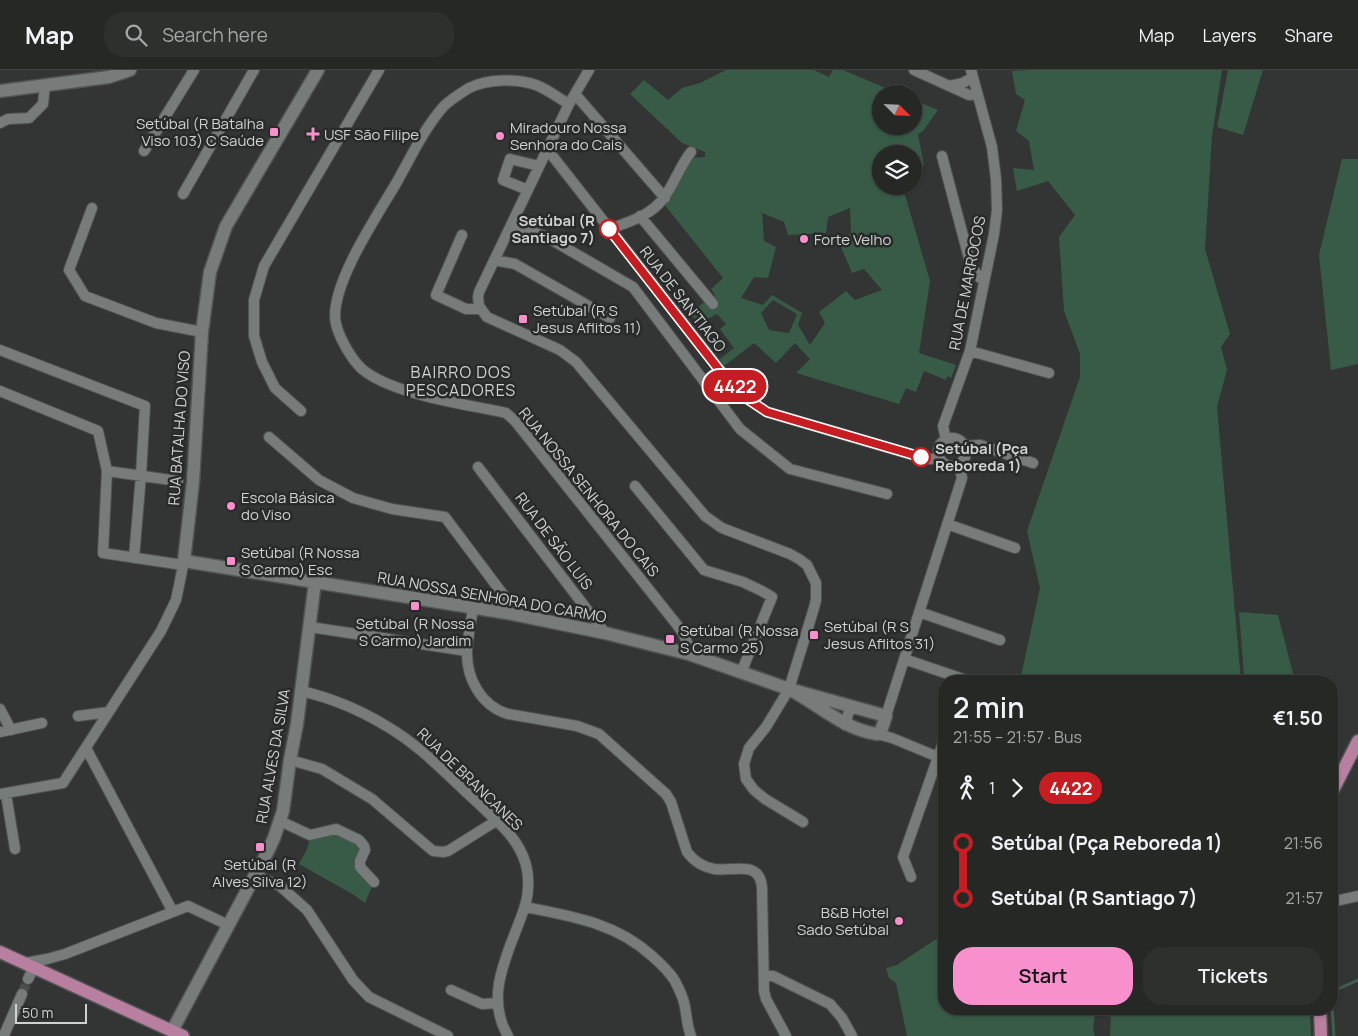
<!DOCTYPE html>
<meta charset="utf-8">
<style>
:root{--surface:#262826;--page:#2e302e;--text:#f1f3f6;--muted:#a4a6a7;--line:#424443;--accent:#f790cd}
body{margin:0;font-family:Manrope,sans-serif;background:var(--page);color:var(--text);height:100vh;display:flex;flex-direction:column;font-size:19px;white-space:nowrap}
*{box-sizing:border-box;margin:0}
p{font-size:16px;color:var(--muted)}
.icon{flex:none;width:28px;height:28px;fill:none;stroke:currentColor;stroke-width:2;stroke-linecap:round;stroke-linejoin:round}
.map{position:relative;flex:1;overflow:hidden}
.details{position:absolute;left:938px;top:605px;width:400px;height:340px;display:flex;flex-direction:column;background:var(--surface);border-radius:20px;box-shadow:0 1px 4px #0004,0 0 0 1px var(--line)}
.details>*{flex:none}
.badge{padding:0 10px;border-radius:16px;font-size:18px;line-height:32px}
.needle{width:32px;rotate:114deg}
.fabs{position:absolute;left:872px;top:15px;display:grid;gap:10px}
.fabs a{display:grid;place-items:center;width:50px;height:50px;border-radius:50%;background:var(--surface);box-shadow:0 1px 4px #0004,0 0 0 1px var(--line);font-size:25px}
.scale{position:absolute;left:15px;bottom:12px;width:72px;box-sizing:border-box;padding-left:5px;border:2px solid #d0d2d1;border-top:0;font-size:14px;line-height:18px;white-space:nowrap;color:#d0d2d1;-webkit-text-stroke:4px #282b29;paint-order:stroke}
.map>.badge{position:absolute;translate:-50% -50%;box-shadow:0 0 0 2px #fff}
.legs{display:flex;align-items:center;gap:8px;height:55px;padding:0 15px;font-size:16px}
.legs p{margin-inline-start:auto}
.overview{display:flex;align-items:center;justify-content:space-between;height:85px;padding:0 15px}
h1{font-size:28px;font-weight:600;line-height:38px}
.cta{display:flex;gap:10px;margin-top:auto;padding:10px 15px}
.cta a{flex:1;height:58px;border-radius:20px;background:var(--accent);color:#111;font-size:20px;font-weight:600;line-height:58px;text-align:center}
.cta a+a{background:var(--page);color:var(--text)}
ul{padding:0 15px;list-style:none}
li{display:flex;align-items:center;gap:18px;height:55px;font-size:19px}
li i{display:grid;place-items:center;width:8px;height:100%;margin:0 6px;background:currentColor}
li i::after{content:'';width:12px;height:12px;margin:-6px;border:4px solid;border-radius:50%;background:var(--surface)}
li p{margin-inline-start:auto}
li:first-child i{background:linear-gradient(#0000 50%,currentColor 0)}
li:last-child i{background:linear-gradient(currentColor 50%,#0000 0)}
header{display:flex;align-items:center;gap:30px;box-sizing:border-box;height:70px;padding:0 25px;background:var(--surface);border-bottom:1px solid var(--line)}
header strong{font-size:24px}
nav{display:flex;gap:28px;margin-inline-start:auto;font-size:18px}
.search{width:350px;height:45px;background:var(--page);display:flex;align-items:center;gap:12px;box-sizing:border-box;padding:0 18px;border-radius:20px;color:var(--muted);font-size:19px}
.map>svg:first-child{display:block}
.green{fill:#385b48;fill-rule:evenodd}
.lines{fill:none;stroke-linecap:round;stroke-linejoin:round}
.stream{stroke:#405d50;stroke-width:3}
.street-tunnel{stroke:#4a4d4b;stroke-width:10;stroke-dasharray:10 5;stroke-linecap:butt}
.street-casing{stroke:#505352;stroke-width:12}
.secondary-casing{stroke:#505352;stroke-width:15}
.primary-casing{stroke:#505352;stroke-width:15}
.street{stroke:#777b79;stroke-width:10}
.secondary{stroke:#777b79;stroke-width:12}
.primary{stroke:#b87fa1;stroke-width:12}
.line-1-casing{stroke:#fff;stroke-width:11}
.line-1{stroke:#c61d23;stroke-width:8}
.poi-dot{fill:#f790cd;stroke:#282b29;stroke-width:2}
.stop-1-dot{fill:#fff;stroke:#c61d23;stroke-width:2.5}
.labels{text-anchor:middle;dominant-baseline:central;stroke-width:5;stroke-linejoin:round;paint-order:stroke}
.poi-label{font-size:15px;fill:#d0d2d1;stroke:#282b29;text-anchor:start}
.stop-label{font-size:15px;font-weight:bold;fill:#d0d2d1;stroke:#282b29;text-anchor:end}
.street-label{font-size:15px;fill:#d0d2d1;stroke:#282b29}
.neighbourhood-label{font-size:16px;letter-spacing:1px;fill:#d0d2d1;stroke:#282b29}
</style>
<header>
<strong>Map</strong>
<div class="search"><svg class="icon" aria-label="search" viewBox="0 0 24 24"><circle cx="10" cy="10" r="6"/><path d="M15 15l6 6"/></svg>Search here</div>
<nav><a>Map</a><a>Layers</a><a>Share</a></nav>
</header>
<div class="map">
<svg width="1358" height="966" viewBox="0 0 1358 966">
<rect width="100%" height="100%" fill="#323533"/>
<path class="green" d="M726,0H814L829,7L833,0H843L900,24H881V56H914V30L938,40L923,61L918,64L924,95L914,98V84H881V116H895L896,120L903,118L930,211L919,283L956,295L951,308L947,306L946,310L924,301L916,322L906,318L899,334L796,303L810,289L795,273L776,293L754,273L724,296L720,289L734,278L720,259L726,254L717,244L698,254L690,242L715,225L711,219L723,208L664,134L690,88L705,87V82L682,73L630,24L644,10L668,30L682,18L700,13ZM850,138L851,163L839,172L852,203L864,199L882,220L855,230L846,221L819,242L825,253L810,275L798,255L802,243L772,225L763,235L741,228L754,207L768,208L776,177L764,171L762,143L784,152L788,165L826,163L828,147ZM773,230L797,244L789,263L769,260L761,243Z
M1029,0H1222L1212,66L1205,179L1230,264L1221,277L1227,300L1217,336L1241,611H1020L1040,518L1027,461L1080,307V284L1064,241L1059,167L1075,145L1048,111L1017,121L1013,98L1034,100L1029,71L1016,61L1025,30L1016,24L1012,1Z
M1228,0H1263L1243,65L1217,57Z
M1342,89H1358V294L1331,300L1319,185Z
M1239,542L1278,545L1295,611H1243L1244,605Z
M332,758L362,772L360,791L374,812L365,833L354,825L299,794L307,779L310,769Z
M944,864V939H1310L1311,966H1110L1111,947L1095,944L1093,959L1095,966H907L896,913L889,908L886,898L897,895Z"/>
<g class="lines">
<path class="stream" d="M1331,922L1358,910
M1331,924L1334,966"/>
<path class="street-tunnel" d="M22,924L28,909"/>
<defs>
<path id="street" d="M589,0L569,34L479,222L478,227L479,236L487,247L560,280L576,292L705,446L722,458L790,484L799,489L807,495L816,513V530L814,538L789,619L766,657L749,678L744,694L746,709L754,720L765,729L803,752
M914,0L969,25L977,24
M949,16L963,13L973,7
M575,24L665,128
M569,34C558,28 547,19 536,15C517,8 487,9 469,18C461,23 450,30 444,36C425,57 412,85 398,110C378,145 335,207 335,246C335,262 351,289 362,299C393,325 466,334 506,343L515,351L666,541C677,555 689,567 689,584
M0,53L8,49L29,48L43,34L45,15
M547,79L721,301L749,330L767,342L927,389H940
M144,81L194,0
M942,86L971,196L980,208L984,209
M528,120L503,110L510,89L539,96
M183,124L254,0
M92,138L69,200L85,226L156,253L202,262
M640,146L713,234
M511,156L545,166L633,217L740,359L790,399L887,424
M609,159C629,152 653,145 665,126C675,112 680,96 691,82
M462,165L436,225L466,239H480
M494,190L515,194L610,248
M0,280L145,336L141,405L134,488
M970,281L1049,303
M0,321L98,361L107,401L103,483L183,495
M301,341L275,318L262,292L254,266V230L264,196L379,0
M269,367L319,410L353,428L392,439L445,447L505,527L507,543
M938 382a14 14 0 1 1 28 0a14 14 0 1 1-28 0Z
M946,370L943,356L970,281L994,164L997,140L996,109L992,77L971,0
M965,376L980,375L1033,393
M478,397L605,563
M107,401L178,411
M635,416L704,500L743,512L762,521L772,527L741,603
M947,454L1015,478
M473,538C471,552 468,566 467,580C466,608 481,636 508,644L577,656L599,664L666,724L671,732L687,782C693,790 703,797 714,799C733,802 760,789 762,818L764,921L766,929L786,966
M919,542L1000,570
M310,557L467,581
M904,589L963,609L962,611
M301,621C332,628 362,641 388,657C422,677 449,707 478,733C492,747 509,760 519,778C526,790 529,804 528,818C528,829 524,840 520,850C506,888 485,927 508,966
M0,639L11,660
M78,646L109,642
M886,646L962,408L959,395
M845,655L849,641L855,638
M0,662L42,653
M877,664L892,668L938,687L944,670
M86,678L173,842
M290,690L322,699L372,729L433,781L443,782L448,781L496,751
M0,724L63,713L161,561L176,530L184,491
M6,724L15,779
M280,751L310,765L336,759L359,770L364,776L365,780L360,791V797L374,812
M255,805L280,816L307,840L353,910L369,927L448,966
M911,807L903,787L938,687
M1331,832L1358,826
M525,837C571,846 616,853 652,886C660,893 669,901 675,911C678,917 681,923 683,929C687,941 686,954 691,966
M25,893L47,889L65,884L188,836L228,855
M764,906H773L830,934L842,948L852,966
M28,909L34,897
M451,920L482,934L497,933
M4,965L22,924"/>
<path id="secondary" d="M318,0L226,156L210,202L202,262L193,412L184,491L507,543L605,563L689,584L789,619L886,646L881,661L877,664C843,659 819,635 789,619
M0,21L109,7L130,0
M172,961L268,781L274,768L283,741L290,690L297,654L315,512"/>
<path id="primary" d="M1331,724L1358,671
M0,882L183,966
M1320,939L1321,966"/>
</defs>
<use href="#street" class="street-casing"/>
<use href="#secondary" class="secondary-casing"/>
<use href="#primary" class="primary-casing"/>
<use href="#street" class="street"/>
<use href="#secondary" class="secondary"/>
<use href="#primary" class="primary"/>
</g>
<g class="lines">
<defs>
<path id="line-1" d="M609,159L720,301L749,330L767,342L921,387"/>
</defs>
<use href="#line-1" class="line-1-casing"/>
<use href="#line-1" class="line-1"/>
</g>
<g class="poi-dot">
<rect x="269" y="57" width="10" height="10" rx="2.5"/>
<path d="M310.5 56.5h5v5h5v5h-5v5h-5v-5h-5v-5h5z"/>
<circle cx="500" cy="66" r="5"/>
<circle cx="804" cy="169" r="5"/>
<rect x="518" y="244" width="10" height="10" rx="2.5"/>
<circle cx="231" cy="436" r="5"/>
<rect x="226" y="486" width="10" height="10" rx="2.5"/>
<rect x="410" y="531" width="10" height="10" rx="2.5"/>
<rect x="809" y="560" width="10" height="10" rx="2.5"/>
<rect x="665" y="564" width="10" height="10" rx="2.5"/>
<rect x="255" y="772" width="10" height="10" rx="2.5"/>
<circle cx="899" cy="851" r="5"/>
</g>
<g class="stop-1-dot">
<circle cx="609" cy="159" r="9"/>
<circle cx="921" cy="387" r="9"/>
</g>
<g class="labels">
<g class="poi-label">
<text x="264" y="53" text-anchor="end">Setúbal (R Batalha<tspan x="264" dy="17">Viso 103) C Saúde</tspan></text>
<text x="510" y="57">Miradouro Nossa<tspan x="510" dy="17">Senhora do Cais</tspan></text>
<text x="324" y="64">USF São Filipe</text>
<text x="814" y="169">Forte Velho</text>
<text x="533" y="240">Setúbal (R S<tspan x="533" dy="17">Jesus Aflitos 11)</tspan></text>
<text x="241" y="427">Escola Básica<tspan x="241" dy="17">do Viso</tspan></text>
<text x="241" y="482">Setúbal (R Nossa<tspan x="241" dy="17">S Carmo) Esc</tspan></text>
<text x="415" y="553" text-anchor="middle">Setúbal (R Nossa<tspan x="415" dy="17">S Carmo) Jardim</tspan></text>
<text x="824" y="556">Setúbal (R S<tspan x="824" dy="17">Jesus Aflitos 31)</tspan></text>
<text x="680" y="560">Setúbal (R Nossa<tspan x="680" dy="17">S Carmo 25)</tspan></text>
<text x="260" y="794" text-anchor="middle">Setúbal (R<tspan x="260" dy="17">Alves Silva 12)</tspan></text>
<text x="889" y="842" text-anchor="end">B&amp;B Hotel<tspan x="889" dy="17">Sado Setúbal</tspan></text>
</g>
<g class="stop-label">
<text x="595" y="150">Setúbal (R<tspan x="595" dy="17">Santiago 7)</tspan></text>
<text x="935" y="378" text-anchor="start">Setúbal (Pça<tspan x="935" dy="17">Reboreda 1)</tspan></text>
</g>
<g class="street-label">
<text transform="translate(967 213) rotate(-79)">RUA DE MARROCOS</text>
<text transform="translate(683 229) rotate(52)">RUA DE SAN'TIAGO</text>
<text transform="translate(179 358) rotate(-86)">RUA BATALHA DO VISO</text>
<text transform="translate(589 422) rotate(51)">RUA NOSSA SENHORA DO CAIS</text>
<text transform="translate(554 471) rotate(53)">RUA DE SÃO LUIS</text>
<text transform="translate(492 527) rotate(10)">RUA NOSSA SENHORA DO CARMO</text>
<text transform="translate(273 686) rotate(-80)">RUA ALVES DA SILVA</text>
<text transform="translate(470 709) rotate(44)">RUA DE BRANCANES</text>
</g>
<g class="neighbourhood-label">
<text x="461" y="302">BAIRRO DOS<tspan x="461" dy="18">PESCADORES</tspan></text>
</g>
</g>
</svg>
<div class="fabs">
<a><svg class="needle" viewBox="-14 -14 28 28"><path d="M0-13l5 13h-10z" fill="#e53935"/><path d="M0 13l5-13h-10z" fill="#a4a6a7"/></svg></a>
<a><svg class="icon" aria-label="layers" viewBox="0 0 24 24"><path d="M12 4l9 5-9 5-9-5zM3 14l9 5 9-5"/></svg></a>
</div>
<div class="scale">50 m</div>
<b class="badge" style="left:735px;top:316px;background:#c61d23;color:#fff">4422</b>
<section class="details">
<div class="overview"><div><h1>2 min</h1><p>21:55 – 21:57 · Bus</p></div><b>€1.50</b></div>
<div class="legs"><svg class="icon" aria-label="walk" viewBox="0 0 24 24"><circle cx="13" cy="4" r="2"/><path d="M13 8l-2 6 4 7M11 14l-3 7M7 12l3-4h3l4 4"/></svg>1<svg class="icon" aria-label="forward" viewBox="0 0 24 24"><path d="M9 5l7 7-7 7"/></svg><b class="badge" style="background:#c61d23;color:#fff">4422</b></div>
<ul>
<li><i style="color:#c61d23"></i><b>Setúbal (Pça Reboreda 1)</b><p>21:56</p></li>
<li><i style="color:#c61d23"></i><b>Setúbal (R Santiago 7)</b><p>21:57</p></li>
</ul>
<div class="cta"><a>Start</a><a>Tickets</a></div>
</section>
</div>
